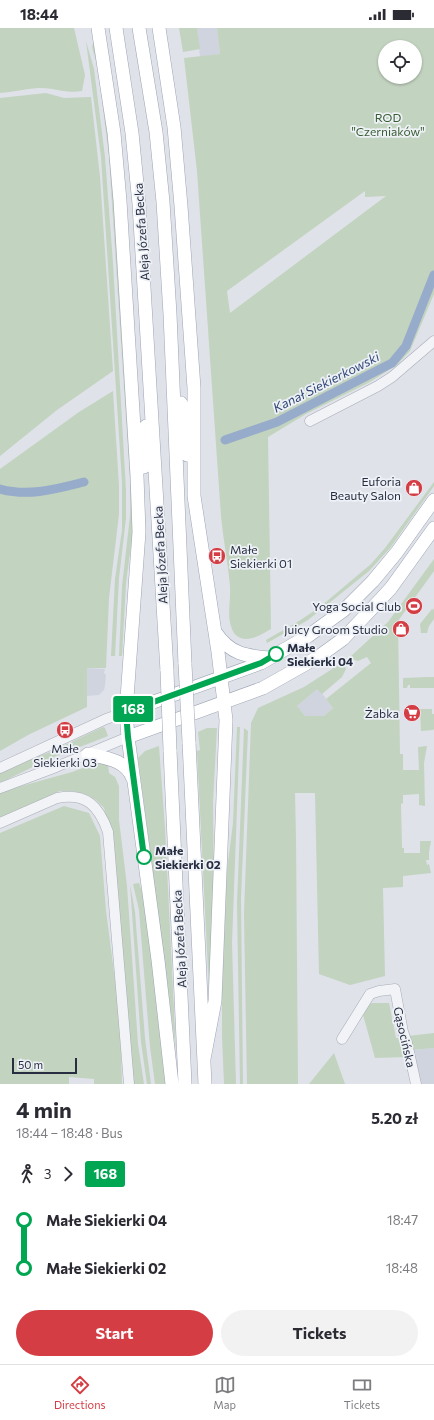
<!DOCTYPE html>
<meta charset="utf-8">
<style>
:root{--surface:#fff;--page:#f2f2f3;--text:#2b2b33;--muted:#7c7c81;--line:#e1e1e2;--accent:#d53d44}
body{margin:0;font-family:Commissioner,sans-serif;background:var(--page);color:var(--text);height:100vh;display:flex;flex-direction:column;font-size:15px;white-space:nowrap}
*{box-sizing:border-box;margin:0}
p{font-size:13px;color:var(--muted)}
.icon{flex:none;width:22px;height:22px;fill:none;stroke:currentColor;stroke-width:2;stroke-linecap:round;stroke-linejoin:round}
.map{position:relative;height:1056px;overflow:hidden}
.side{display:flex;flex-direction:column;background:var(--surface);flex:1}
.side>*{flex:none}
.badge{padding:0 8px;border-radius:3px;font-size:14px;line-height:26px}
.controls{position:absolute;left:378px;top:12px;display:grid;gap:8px}
.controls a{display:grid;place-items:center;width:44px;height:44px;border-radius:50%;background:var(--surface);box-shadow:0 1px 3px #0004;font-size:20px}
.scale{position:absolute;left:12px;bottom:10px;width:65px;box-sizing:border-box;padding-left:4px;border:2px solid #272e41;border-top:0;font-size:11px;line-height:14px;white-space:nowrap;color:#272e41;-webkit-text-stroke:3px #eef1f6;paint-order:stroke}
.map>.badge{position:absolute;translate:-50% -50%;box-shadow:0 0 0 2px #fff}
.legs{display:flex;align-items:center;gap:6px;height:44px;padding:0 16px;font-size:13px}
.legs p{margin-inline-start:auto}
.overview{display:flex;align-items:center;justify-content:space-between;height:68px;padding:0 16px}
h1{font-size:22px;font-weight:700;line-height:30px}
.primary-button{display:flex;gap:8px;margin-top:auto;padding:8px 16px}
.primary-button a{flex:1;height:46px;border-radius:24px;background:var(--accent);color:#fff;font-size:16px;font-weight:700;line-height:46px;text-align:center}
.primary-button a+a{background:var(--page);color:var(--text)}
ul{padding:0 16px;list-style:none}
li{display:flex;align-items:center;gap:14px;height:48px;font-size:15px}
li i{display:grid;place-items:center;width:6px;height:100%;margin:0 5px;background:currentColor}
li i::after{content:'';width:10px;height:10px;margin:-5px;border:3px solid;border-radius:50%;background:var(--surface)}
li p{margin-inline-start:auto}
li:first-child i{background:linear-gradient(#0000 50%,currentColor 0)}
li:last-child i{background:linear-gradient(currentColor 50%,#0000 0)}
.status{display:flex;justify-content:space-between;align-items:center;height:28px;padding:0 20px;background:var(--surface);direction:ltr}
.status svg{height:11px;fill:currentColor}
.tab-bar{display:flex;justify-content:space-around;align-items:center;height:56px;border-top:1px solid var(--line);background:var(--surface);font-size:11px;color:var(--muted)}
.tab-bar a{display:grid;justify-items:center;gap:2px}
.tab-bar .selected{color:var(--accent)}
.map>svg:first-child{display:block}
.built{fill:#d0d4de}
.green{fill:#c2d3bf;fill-rule:evenodd}
.lines{fill:none;stroke-linecap:round;stroke-linejoin:round}
.canal{stroke:#97abcb;stroke-width:9}
.minor-casing{stroke:#a8acb7;stroke-width:11}
.major-casing{stroke:#9da4b5;stroke-width:14}
.minor{stroke:#f2f3f7;stroke-width:10}
.major{stroke:#fff;stroke-width:13}
.major-bridge-casing{stroke:#9da4b5;stroke-width:14;stroke-linecap:butt}
.major-bridge{stroke:#fff;stroke-width:13}
.line-1-casing{stroke:#fff;stroke-width:9}
.line-1{stroke:#00a651;stroke-width:6}
.stop-1-dot{fill:#fff;stroke:#00a651;stroke-width:2}
.labels{text-anchor:middle;dominant-baseline:central;stroke-width:3.5;stroke-linejoin:round;paint-order:stroke}
.park-label{font-size:12px;fill:#375d33;stroke:#eef1f6}
.street-label{font-size:12px;fill:#272e41;stroke:#eef1f6}
.poi-label{font-size:12px;fill:#272e41;stroke:#eef1f6;text-anchor:end}
.stop-label{font-size:12px;font-weight:bold;fill:#272e41;stroke:#eef1f6;text-anchor:start}
.water-label{font-size:13px;font-style:italic;fill:#2f4777;stroke:#eef1f6}
</style>
<div class="status"><b>18:44</b><svg viewBox="0 0 49 12"><path d="M0 12V9h3v3zM5 12V6h3v6zM10 12V3h3v9zM15 12V0h3v12zM26 1h20v11H26zM47 4h2v5h-2z"/></svg></div>
<div class="map">
<svg width="434" height="1056" viewBox="0 0 434 1056">
<rect width="100%" height="100%" fill="#dfe2e9"/>
<path class="built" d="M197,0H217L220,26L200,29Z
M87,640L105,641L104,645L106,647L105,657L104,662L99,667L86,668Z
M318,660L333,680L324,688H305L297,678Z
M434,1020V1056H418L411,1022Z"/>
<path class="green" d="M0,0H74L85,47L82,63C67,66 53,59 38,60C25,61 13,64 0,65Z
M179,0H197L200,21L183,24Z
M217,0H434V266L410,323L397,337L370,354L306,386L268,409L271,601C262,606 247,616 237,608C234,606 232,602 231,598C227,586 231,571 230,558C228,534 223,511 221,488L197,143L184,30L220,26ZM385,19H415V49H385ZM365,163V169L386,168L230,285L227,263Z
M86,13L94,41L105,129L113,235L126,463V490L119,550L115,628H111L115,551L122,502V454L101,129Z
M94,13L106,77L125,305L133,502L126,555L122,628H119L122,558L130,488V452L109,129L98,40L92,19Z
M46,65L64,70L91,69L100,149L113,343L57,382L0,428V70Z
M113,363L119,458V486L109,570L106,640H87V679L28,707L0,723V441L79,384Z
M434,454V458L390,520L369,543L308,592L267,615L266,612L299,593L320,579L371,536L385,520Z
M434,531V543L398,593L400,726H403V742H419L418,719L427,718L424,735L425,778L419,777V766L403,767V775L401,776L402,820H404V825H420V813H431L429,824V832H426L427,837L429,836L431,845L403,848V859L383,860L385,948L350,957L319,946L315,765H295L296,810L298,1056H247L244,886L251,695L258,680L304,659L343,634L346,641L342,649L322,666L317,661L297,678L305,688H324L333,680L326,671L371,635L367,629L358,633L352,631L350,629L388,594Z
M434,580V591L429,598L427,605H421L420,596L432,581L433,582Z
M428,649H434V660H410V657H408L407,660H403V650Z
M434,677V701L433,702L421,703L420,681H432V686H434Z
M103,699L105,700L108,708L49,731L0,755V744L18,736L50,724Z
M237,699H240L232,915L236,1056H224L222,1008V963L227,843L233,795Z
M207,700H217L213,774L214,861L209,962L197,723L200,722L198,704Z
M244,700L248,703L241,870L243,1056H240L237,875Z
M159,718L165,800L176,1023L138,730L145,723Z
M102,733L108,736L109,745L115,749L119,758V792L127,858L138,1016L144,1056H133L111,805L104,780L96,772L85,766L72,763H60L0,790V764L72,744Z
M64,778L89,785L100,808L106,883L120,990L122,1056H94V1051L69,1049V1056H0V805Z
M139,855L144,869L146,883L166,1056H155L150,1019L139,882L133,856Z
M130,856L135,884L145,1010L151,1056H147L141,1014Z
M372,975H389L396,1010H401L406,1029L375,1030L362,983L366,979Z
M434,1005V1020L411,1022L408,1008Z
M334,1025L345,1056H309Z"/>
<g class="lines">
<path class="canal" d="M225,412L277,394L392,335L406,318L434,247
M0,461C29,469 56,461 84,454"/>
<defs>
<path id="minor" d="M310,393L378,358L392,349L434,313
M0,740L106,691L126,684
M0,760L56,739L128,709
M0,795L57,770C86,764 99,778 108,804L129,1056
M342,1011L370,966L379,963L395,961L403,1004L407,1015L416,1056"/>
<path id="major" d="M98,0L114,105L120,173L137,448L139,504L126,684L128,709L158,932L172,1056
M116,0L132,105L139,176L167,643
M139,0L156,104L163,174L170,286L185,636
M159,0L174,99L181,178L194,360V468L218,624L226,692L215,973L204,1031
M181,375L187,427
M144,439L146,398
M216,605C230,626 246,628 269,630
M126,684L261,635L308,608L344,582L373,553L397,524L434,472
M128,709L263,660L318,629L343,611L379,573L391,560L434,500
M189,714L205,1056
M170,722L185,1056
M88,726C106,730 127,732 133,751"/>
</defs>
<use href="#minor" class="minor-casing"/>
<use href="#major" class="major-casing"/>
<use href="#minor" class="minor"/>
<use href="#major" class="major"/>
<defs>
<path id="major-bridge" d="M185,636L189,714
M167,643L170,722"/>
</defs>
<use href="#major-bridge" class="major-bridge-casing"/>
<use href="#major-bridge" class="major-bridge"/>
</g>
<g class="lines">
<defs>
<path id="line-1" d="M144,829L128,709L126,684L261,635L276,626"/>
</defs>
<use href="#line-1" class="line-1-casing"/>
<use href="#line-1" class="line-1"/>
</g>
<defs>
<symbol id="shop-disc" viewBox="-11 -11 22 22"><circle r="9.5" fill="#d53d44" stroke="#eef1f6"/><path d="M-5-2.5h2.3a2.7 3.5 0 0 1 5.4 0H5L5.5 6h-11ZM-1.5-2.5h3a1.5 2.3 0 0 0-3 0Z" fill="#fff"/></symbol>
<symbol id="bus-disc" viewBox="-11 -11 22 22"><circle r="9.5" fill="#d53d44" stroke="#eef1f6"/><path d="M-5-6H5V4H4V6H2V4H-2V6H-4V4H-5ZM-3.5-4V0h7V-4ZM-3.5 1.2v1.5H-2V1.2ZM2 1.2v1.5H3.5V1.2Z" fill="#fff"/></symbol>
<symbol id="stadium-disc" viewBox="-11 -11 22 22"><circle r="9.5" fill="#d53d44" stroke="#eef1f6"/><path d="M0-5a6.5 5 0 1 0 0 10a6.5 5 0 1 0 0-10ZM-3.5-1.8h7v3.6h-7Z" fill="#fff"/></symbol>
<symbol id="supermarket-disc" viewBox="-11 -11 22 22"><circle r="9.5" fill="#d53d44" stroke="#eef1f6"/><path d="M-6-5.5h2.5l.6 2H6L4.5 2H-2.5L-4.4-4H-6ZM-1.5 3.2a1.3 1.3 0 1 0 .1 0ZM3 3.2a1.3 1.3 0 1 0 .1 0Z" fill="#fff"/></symbol>
</defs>
<g fill-rule="evenodd">
<use href="#shop-disc" x="404" y="450" width="20" height="20"/>
<use href="#bus-disc" x="207" y="518" width="20" height="20"/>
<use href="#stadium-disc" x="404" y="568" width="20" height="20"/>
<use href="#shop-disc" x="391" y="591" width="20" height="20"/>
<use href="#supermarket-disc" x="402" y="675" width="20" height="20"/>
<use href="#bus-disc" x="55" y="692" width="20" height="20"/>
</g>
<g class="stop-1-dot">
<circle cx="276" cy="626" r="7"/>
<circle cx="144" cy="829" r="7"/>
</g>
<g class="labels">
<g class="park-label">
<text x="388" y="89">ROD<tspan x="388" dy="14">"Czerniaków"</tspan></text>
</g>
<g class="street-label">
<text transform="translate(141 204) rotate(-94)">Aleja Józefa Becka</text>
<text transform="translate(160 527) rotate(-93)">Aleja Józefa Becka</text>
<text transform="translate(179 911) rotate(-93)">Aleja Józefa Becka</text>
<text transform="translate(405 1009) rotate(77)">Gąsocińska</text>
</g>
<g class="poi-label">
<text x="401" y="453">Euforia<tspan x="401" dy="14">Beauty Salon</tspan></text>
<text x="230" y="521" text-anchor="start">Małe<tspan x="230" dy="14">Siekierki 01</tspan></text>
<text x="401" y="578">Yoga Social Club</text>
<text x="388" y="601">Juicy Groom Studio</text>
<text x="399" y="685">Żabka</text>
<text x="65" y="720" text-anchor="middle">Małe<tspan x="65" dy="14">Siekierki 03</tspan></text>
</g>
<g class="stop-label">
<text x="287" y="619">Małe<tspan x="287" dy="14">Siekierki 04</tspan></text>
<text x="155" y="822">Małe<tspan x="155" dy="14">Siekierki 02</tspan></text>
</g>
<g class="water-label">
<text transform="translate(326 354) rotate(-27)">Kanał Siekierkowski</text>
</g>
</g>
</svg>
<div class="controls">
<a><svg class="icon" aria-label="locate" viewBox="0 0 24 24"><circle cx="12" cy="12" r="6"/><path d="M12 2v4M12 18v4M2 12h4M18 12h4"/></svg></a>
</div>
<div class="scale">50 m</div>
<b class="badge" style="left:133px;top:681px;background:#00a651;color:#fff">168</b>
</div>
<section class="side">
<div class="overview"><div><h1>4 min</h1><p>18:44 – 18:48 · Bus</p></div><b>5.20 zł</b></div>
<div class="legs"><svg class="icon" aria-label="walk" viewBox="0 0 24 24"><circle cx="13" cy="4" r="2"/><path d="M13 8l-2 6 4 7M11 14l-3 7M7 12l3-4h3l4 4"/></svg>3<svg class="icon" aria-label="forward" viewBox="0 0 24 24"><path d="M9 5l7 7-7 7"/></svg><b class="badge" style="background:#00a651;color:#fff">168</b></div>
<ul>
<li><i style="color:#00a651"></i><b>Małe Siekierki 04</b><p>18:47</p></li>
<li><i style="color:#00a651"></i><b>Małe Siekierki 02</b><p>18:48</p></li>
</ul>
<div class="primary-button"><a>Start</a><a>Tickets</a></div>
</section>
<nav class="tab-bar">
<a class="selected"><svg class="icon" aria-label="directions" viewBox="0 0 24 24"><path d="M12 3l9 9-9 9-9-9zM9 14v-3h6M13 9l2 2-2 2"/></svg>Directions</a>
<a><svg class="icon" aria-label="map" viewBox="0 0 24 24"><path d="M3 6l6-2 6 2 6-2v14l-6 2-6-2-6 2zM9 4v14M15 6v14"/></svg>Map</a>
<a><svg class="icon" aria-label="tickets" viewBox="0 0 24 24"><path d="M3 7h18v10H3zM15 7v10"/></svg>Tickets</a>
</nav>
